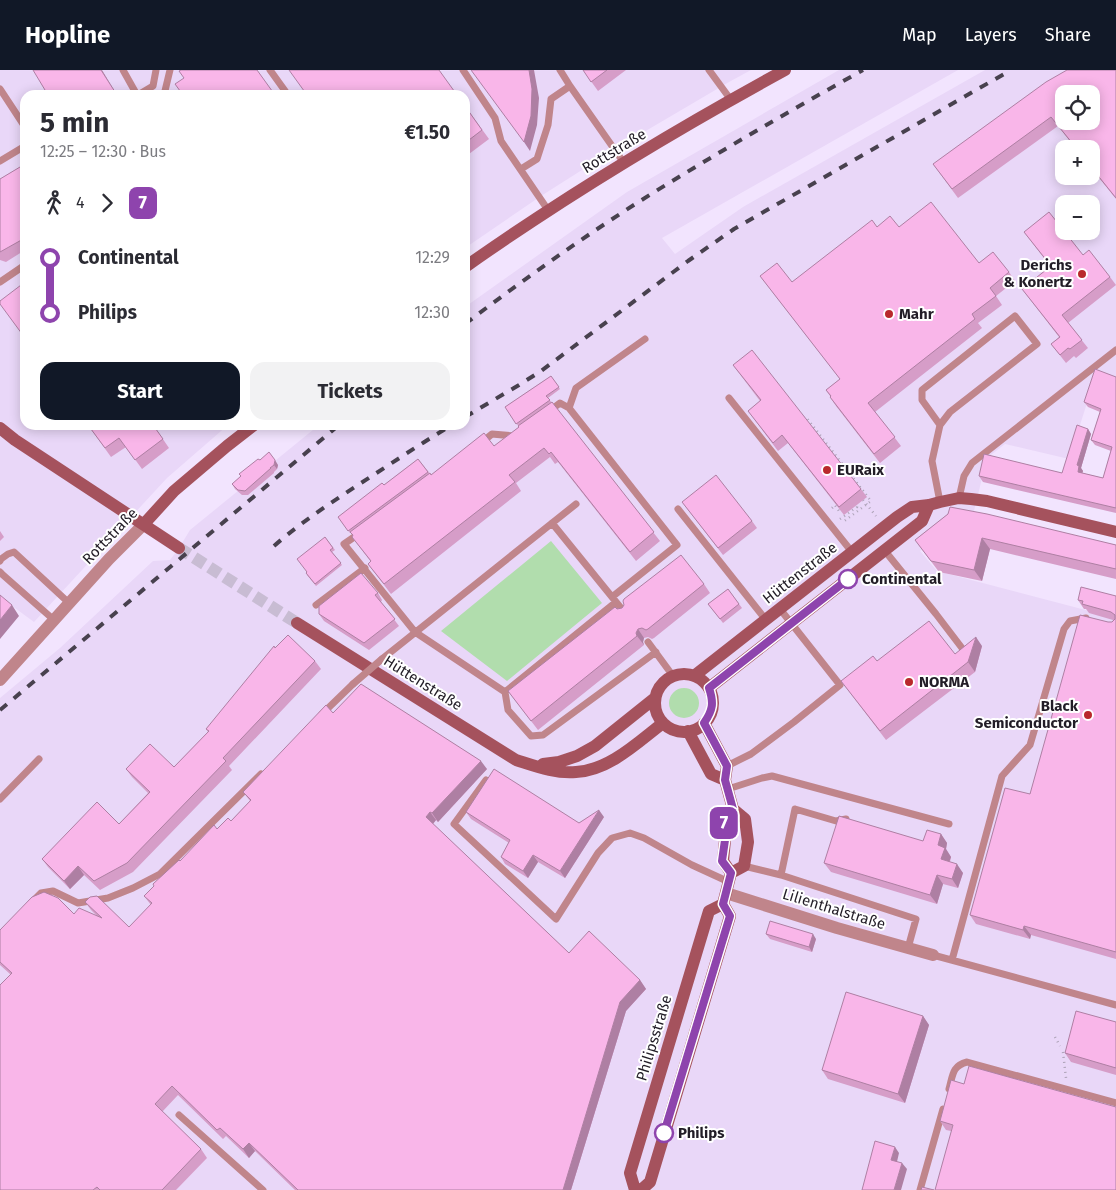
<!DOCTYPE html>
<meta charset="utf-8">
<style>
:root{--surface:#fff;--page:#f2f2f3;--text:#2b2b33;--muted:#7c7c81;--accent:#111827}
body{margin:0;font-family:"Fira Sans",sans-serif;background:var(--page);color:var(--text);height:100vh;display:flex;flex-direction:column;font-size:19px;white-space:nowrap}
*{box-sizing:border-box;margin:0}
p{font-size:16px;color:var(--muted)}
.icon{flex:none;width:28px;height:28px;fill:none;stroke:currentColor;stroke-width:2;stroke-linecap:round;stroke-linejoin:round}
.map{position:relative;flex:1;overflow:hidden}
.panel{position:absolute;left:20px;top:20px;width:450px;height:340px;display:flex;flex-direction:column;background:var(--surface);border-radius:15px;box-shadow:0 2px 12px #0003}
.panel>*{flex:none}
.badge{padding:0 10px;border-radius:8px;font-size:18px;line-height:32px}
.tools{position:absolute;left:1055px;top:15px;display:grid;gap:10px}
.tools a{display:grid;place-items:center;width:45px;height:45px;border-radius:10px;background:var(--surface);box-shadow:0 2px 12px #0003;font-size:25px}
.map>.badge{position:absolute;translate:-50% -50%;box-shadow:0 0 0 2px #fff}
.legs{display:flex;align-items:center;gap:8px;height:55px;padding:0 20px;font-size:16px}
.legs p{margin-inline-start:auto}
.headline{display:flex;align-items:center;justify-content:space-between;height:85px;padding:0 20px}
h1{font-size:28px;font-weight:700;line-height:38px}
.button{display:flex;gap:10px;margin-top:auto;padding:10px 20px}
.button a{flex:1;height:58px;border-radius:15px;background:var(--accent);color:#fff;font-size:20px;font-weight:700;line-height:58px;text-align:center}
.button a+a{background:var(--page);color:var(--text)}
ul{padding:0 20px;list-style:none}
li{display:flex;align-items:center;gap:18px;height:55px;font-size:19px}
li i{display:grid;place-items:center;width:8px;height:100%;margin:0 6px;background:currentColor}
li i::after{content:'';width:12px;height:12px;margin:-6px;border:4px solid;border-radius:50%;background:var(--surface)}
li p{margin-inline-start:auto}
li:first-child i{background:linear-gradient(#0000 50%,currentColor 0)}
li:last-child i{background:linear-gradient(currentColor 50%,#0000 0)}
header{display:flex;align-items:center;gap:30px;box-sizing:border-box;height:70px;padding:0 25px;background:var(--accent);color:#fff}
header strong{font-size:24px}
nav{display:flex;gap:28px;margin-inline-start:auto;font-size:18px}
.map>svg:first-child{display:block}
.built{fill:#e9d7f8;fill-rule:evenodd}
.green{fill:#b1ddad}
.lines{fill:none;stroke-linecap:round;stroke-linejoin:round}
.secondary-tunnel{stroke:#c8bcd3;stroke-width:12;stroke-dasharray:12 6;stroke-linecap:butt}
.path{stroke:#ada2b7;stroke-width:2.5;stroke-dasharray:1 4;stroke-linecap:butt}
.lane{stroke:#c0858b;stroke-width:7}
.street{stroke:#c0858b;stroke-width:12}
.secondary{stroke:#a5525d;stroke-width:12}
.rail{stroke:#48414e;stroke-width:4;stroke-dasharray:9 9;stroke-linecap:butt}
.lane-bridge{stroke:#c0858b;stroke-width:7}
.wall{fill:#d69dc8}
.shaded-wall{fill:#ae7fa3}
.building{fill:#f9b6e9;stroke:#ae7fa3;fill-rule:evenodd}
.line-1-casing{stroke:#fff;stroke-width:11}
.line-1{stroke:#8e44ad;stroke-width:8}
.poi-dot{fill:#b9292c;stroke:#fff;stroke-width:2}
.stop-1-dot{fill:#fff;stroke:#8e44ad;stroke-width:2.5}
.labels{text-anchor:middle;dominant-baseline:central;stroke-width:4;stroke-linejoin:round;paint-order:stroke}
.street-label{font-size:15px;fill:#221d27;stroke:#fff}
.poi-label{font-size:15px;font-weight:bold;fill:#221d27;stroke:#fff;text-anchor:start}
.stop-label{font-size:15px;font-weight:bold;fill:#221d27;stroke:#fff;text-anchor:start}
</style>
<header>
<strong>Hopline</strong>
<nav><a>Map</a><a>Layers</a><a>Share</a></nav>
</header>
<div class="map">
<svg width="1116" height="1120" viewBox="0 0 1116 1120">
<rect width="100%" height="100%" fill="#f2e4fe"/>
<path class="built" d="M0,0H751L729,12L615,79L541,126L465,178V25H25V355H228L167,408L34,552L0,527Z
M839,0H958L662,168L675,184L743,137L985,0H1116V308L1097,302L1069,389L1005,374L987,388L972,449L955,455L920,481L937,501L1116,548V1120H0V628L60,578L153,491L170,490L179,478L190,460L319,355H465V237L627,122ZM1064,24H1091V51H1064ZM1064,79H1091V106H1064ZM1064,134H1091V161H1064Z"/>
<path class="green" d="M551,471L602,533L507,611L441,561Z
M669 633a15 15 0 1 1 30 0a15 15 0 1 1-30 0Z"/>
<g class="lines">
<path class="secondary-tunnel" d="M179,478L297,553"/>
<path class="path" d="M804,348L806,347L871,431L843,452L842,451
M863,430L876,446
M832,438L835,435L839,441L841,440
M840,449L857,437L856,435
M1055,967L1060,976
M1063,982L1066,1008"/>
<path class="lane" d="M123,0L137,25
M270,0L288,25
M463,0L495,48L501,71L548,140
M560,0L570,16L624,93
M709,0L731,30
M0,19L25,57
M138,25L153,16L156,0
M164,25L170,0
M0,91L25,76
M521,99L537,89L548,55L551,29L570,16
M0,212L25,195
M729,328L852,482
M569,338L576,318L645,269
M548,342L560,333L569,338L677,475L612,527
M940,355L922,330V320L1015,246L1037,274L950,342L940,355L932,391L940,432
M481,373L492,364L514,366L516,364
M959,428L964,406L972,393L1116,280
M678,439L766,550
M552,453L625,543
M360,463L344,474L415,562L505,622
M885,481L936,544L965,582
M0,491L1,489L8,484L14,482L69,533
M0,502L2,504L54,550
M616,532L505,622L508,640L531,666L543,665L656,582
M316,535L365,498
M648,572L673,606
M382,589L576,434
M322,644L353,614
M727,696L751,684L794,652L840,615L780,539
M486,710L454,754L556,849L598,783L612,768L630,763L644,768L692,795L729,812
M728,719L762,708L772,706L949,754
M0,729L39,689
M744,796L781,805L916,849L908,878
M781,805L795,739L836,751L846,749
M32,832L41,823L53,821L78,833L108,828L133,818L160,804L261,704
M933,885L1116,935
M952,890L1002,706L1030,675L1064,559L1070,551L1086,548
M949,1019C953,1005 952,996 967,992L1116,1033
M179,1045L263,1120
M920,1120L943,1039"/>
<path class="street" d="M0,610L109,489L144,454
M726,823L837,858L933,885"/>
<path class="secondary" d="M465,197C567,125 675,60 785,0
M0,358L15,370L179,478
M144,454L174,421L227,376L254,355
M297,553L516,690C535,696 556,704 576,702C610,700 638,672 663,653
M655 633a29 29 0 1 1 58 0a29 29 0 1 1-58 0Z
M694,606L897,447L912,437L929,435L940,432L959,428L971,429L987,431L1116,462
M709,618L922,451L929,435
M704,653L727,696L725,710L733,739L745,749L748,772L744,796L731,803
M688,661L711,704L725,710
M543,694L559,692L577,686L595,676L655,628
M635,1120L630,1103L709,841L723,834L731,803L723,791L725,770L724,752L733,739
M641,1120L650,1112L730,846L723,834"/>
<path class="rail" d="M465,254C527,207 590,162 656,121C724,79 793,39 863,0
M465,347L519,315L541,301L688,191L734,159L1011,0
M274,476C300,453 329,434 358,415C389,395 420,374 452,355
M0,640L339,355"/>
<path class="lane-bridge" d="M353,614L382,589"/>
</g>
<path class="wall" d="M583,0H626L598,21Z
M1116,0V129L1091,98V79H1076L1058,56L958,128L933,94Z
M465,36L489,69L465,87Z
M25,94V180L6,192L0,190V109Z
M877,157H899L979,193L1009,202L1015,211L996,226L1002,235L978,253L982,258L875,342L901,376L880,393L836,336L830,327V326L826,320L840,309L760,206L792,212Z
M1024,162L1083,185L1110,207L1116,215L1068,253L1088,278L1076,288L1074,286L1066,293L1051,274L1059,267L1022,219L1050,196Z
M733,295L861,419L867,427L844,445L788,373L778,381L748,341L760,331Z
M551,306L560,319L548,328L660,471L636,491L558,392L555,394L550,387L516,413L521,421L391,524L368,494L371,492L352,467L353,466L351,462L350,463L338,447L384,415L418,389L431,405L494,376L519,357L505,337Z
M1116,307V443L983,412L979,406L1062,403L1088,359L1091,364L1081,398L1083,401L1082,403L1103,408L1111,381L1095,375L1091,370L1100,342L1088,337L1084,332Z
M88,355H155L154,356L169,378L142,399L126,377L111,387Z
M260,390L278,395L277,399L274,402V403L248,425H242L235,419L232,414Z
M682,432L752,451L757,458L723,485Z
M948,444L1116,475V509L990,479L982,511L939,502L915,470Z
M0,461L4,467L0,471Z
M325,467L335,480L332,482L342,495L316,516L307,505V502Z
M704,514L710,523L654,568L652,569L648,567L644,568L643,572L644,575L538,660L508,621L617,539Z
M728,519L742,538L723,553L708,534Z
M378,523L382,530L381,532L399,556L369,580L324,551L319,544Z
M1116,526V889L1031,865L1030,869L976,854L970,845L1030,724L1108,552H1112L1113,550L1089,543L1086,539H1084L1078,530Z
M982,576L975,602L886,670L841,611L877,591L955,584Z
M275,578L315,591L321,599L229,696L232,700L133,802L100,820L84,805L70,819L48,797L42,789L119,754L148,723L132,707L126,699L174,697L208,662L206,659Z
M333,643L487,699L438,752L436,750L433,754L569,883L640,910L646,919L626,941L571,1120H295L255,1081L249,1088L226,1066L223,1069L178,1025L162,1042L201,1079L207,1088L176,1120H0L10,904L0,895V860L74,844L97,846L91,840L85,832L129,857L151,835L144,826L180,791L217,759L231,751L250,731L243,722Z
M466,742L579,753L604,747L565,808L538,792L528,808L505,794L501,787L509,773L471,749Z
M941,764L947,773L946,779L951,787L950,792L963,803L958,818L943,814L937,834L831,802L824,793L923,771Z
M766,864L816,869L812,882L770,869Z
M923,946L929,955L905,1033L828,1009L822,1000Z
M1116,952V1005L1071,992L1065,983Z
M964,1014L951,1061L946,1060L940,1051Z"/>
<path class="shaded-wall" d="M101,0H102L117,25Z
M529,0H534L539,28L537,55L530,81L524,72Z
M1088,359L1091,364L1081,398L1083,401L1081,407L1078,402L1077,395Z
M275,390L278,395L277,399L274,395Z
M982,468L990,479L982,511L974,500Z
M12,535L19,546L0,569V550Z
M638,559L644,568L643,572L644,575L637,566L636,563Z
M976,567L982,576L975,602L968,592Z
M481,691L487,699L438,752L432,743Z
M599,740L604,747L565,808L560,801Z
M430,742L436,750L432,755L426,747Z
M941,764L947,773L946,779L951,787L947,798L941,789L938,775Z
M533,785L538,792L528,808L523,801Z
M957,794L963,803L958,818L952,809Z
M78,796L84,805L70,819L64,811Z
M937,805L943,814L937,834L930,825Z
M1024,856L1031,865L1030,869L1023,860Z
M813,864L816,869L812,882L809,877Z
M640,910L646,919L626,941L571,1120H563L620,932Z
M923,946L929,955L905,1033L898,1024Z
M249,1073L255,1081L249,1088L243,1079Z
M895,1077L899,1083L896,1096L891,1090Z
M902,1093L907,1099L901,1120H894Z"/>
<path class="building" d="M33,0H101L117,25H48Z
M181,0H257L275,25H183L175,14L184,8L179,1Z
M289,0H439L457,25H307Z
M471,0H529L532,19L531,46L524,72Z
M583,0H607L591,12Z
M1067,0H1116V128L1091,97V79H1077L1051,47L952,119L933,94L1046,12ZM1064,24H1091V51H1064Z
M465,36L482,60L465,73Z
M25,94V168L0,182V109Z
M931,132L979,193L993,182L1009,202L990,218L996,226L972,244L975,249L868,333L895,367L874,384L830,327L831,326L826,320L840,309L760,206L777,193L792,212L872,150L877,157L890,146L899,157Z
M1049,142L1083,185L1089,180L1110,207L1062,245L1082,270L1070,279L1068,278L1060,285L1051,274L1060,267L1022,219L1051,196L1024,162Z
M25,212V268L0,234V231Z
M752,280L861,419L839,437L782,365L773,373L748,341L761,330L733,295Z
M1095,299L1116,307V438L979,406L984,384L1062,403L1077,355L1088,359L1077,395L1079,396L1078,402L1103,408L1112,377L1091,370L1101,339L1084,332Z
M551,306L559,317L546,326L550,330L516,354L505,337Z
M552,332L654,462L630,482L551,382L549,384L544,378L509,405L515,412L384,514L368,494L371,491L352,467L353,465L350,462L430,403L431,405L484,363L494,376L519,357L518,356Z
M88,355H153L163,369L135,390L119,368L105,378Z
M269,382L275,390L274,395L270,398H271L245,421L238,420L232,414L241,406L239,404L258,389L260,390Z
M418,389L428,402L348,461L338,447L382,413L384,415Z
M716,405L752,451L718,478L682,432Z
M950,437L987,444L1116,475V499L982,468L974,500L931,491L915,470L948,444Z
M325,467L333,478L330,480L341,493L315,514L306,503L307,502L297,489Z
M681,485L704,514L648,559L646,560L642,558L638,559L636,563L637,566L531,651L508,621L615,537L617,539L622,538L624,535L623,531L624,529Z
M361,503L378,523L375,525L395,549L364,573L319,544V536Z
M1081,517L1116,526V882L1024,856L1023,860L970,845L1005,718L1030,724L1080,545L1108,552H1112L1115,549V545L1111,542L1082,534L1083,531L1078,530Z
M728,519L739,534L720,549L708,534Z
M0,525L12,535L0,550Z
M929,551L955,584L976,567L968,592L880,661L841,611L873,586L877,591Z
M288,565L315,591L223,688L226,691L127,793L94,811L78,796L64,811L42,789L97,732L119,754L150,722L126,699L150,674L174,697L209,661L206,659L274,576L275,578Z
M361,614L481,691L432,743L430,742L426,747L569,883L589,861L640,910L620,932L563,1120H298L249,1073L243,1079L220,1058L217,1060L172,1016L155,1034L201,1079L162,1120H100L97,1117L93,1120H0V915L12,903L0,892V860L32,827L44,822L58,828L74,844L79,838L102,848L85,832L90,827L97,826L129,857L152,833L144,826L154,816L153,814L179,790L180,791L214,755L217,759L228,748L231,751L251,730L243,722L326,635L333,643Z
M494,699L579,753L599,740L560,801L533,785L523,801L501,787L510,770L466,742Z
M839,746L923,771L927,760L941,764L938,775L945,778L941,789L957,794L952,809L937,805L930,825L824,793Z
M770,851L813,864L809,877L766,864Z
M846,922L923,946L898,1024L822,1000Z
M1076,941L1116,952V998L1065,983Z
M969,996L1116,1037V1120H935L953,1055L940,1051L951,1010L964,1014Z
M875,1071L895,1077L891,1090L902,1093L894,1120H862Z
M922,1117L934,1120H921Z"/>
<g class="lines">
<defs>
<path id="line-1" d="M664,1063L730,846L723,834L731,803L722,791L725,770L724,752L733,739L725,710L727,696L704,653C713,640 714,633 709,618L848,509"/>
</defs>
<use href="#line-1" class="line-1-casing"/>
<use href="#line-1" class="line-1"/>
</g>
<g class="poi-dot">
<circle cx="1082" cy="204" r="5"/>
<circle cx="889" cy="244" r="5"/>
<circle cx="827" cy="400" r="5"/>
<circle cx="909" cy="612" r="5"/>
<circle cx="1088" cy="645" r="5"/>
</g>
<g class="stop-1-dot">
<circle cx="848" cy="509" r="9"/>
<circle cx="664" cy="1063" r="9"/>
</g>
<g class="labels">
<g class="street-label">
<text transform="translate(614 81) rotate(-31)">Rottstraße</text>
<text transform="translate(110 466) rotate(-46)">Rottstraße</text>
<text transform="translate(800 503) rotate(-38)">Hüttenstraße</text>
<text transform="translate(423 613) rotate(32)">Hüttenstraße</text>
<text transform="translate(834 839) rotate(17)">Lilienthalstraße</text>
<text transform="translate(654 968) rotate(-73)">Philipsstraße</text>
</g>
<g class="poi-label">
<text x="1072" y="195" text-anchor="end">Derichs<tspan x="1072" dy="17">&amp; Konertz</tspan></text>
<text x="899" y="244">Mahr</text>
<text x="837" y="400">EURaix</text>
<text x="919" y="612">NORMA</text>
<text x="1078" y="636" text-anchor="end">Black<tspan x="1078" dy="17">Semiconductor</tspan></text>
</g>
<g class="stop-label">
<text x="862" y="509">Continental</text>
<text x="678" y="1063">Philips</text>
</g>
</g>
</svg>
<div class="tools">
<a><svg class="icon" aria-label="locate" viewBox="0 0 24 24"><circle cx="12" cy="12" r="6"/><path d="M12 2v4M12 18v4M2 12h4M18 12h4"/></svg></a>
<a>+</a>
<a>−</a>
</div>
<b class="badge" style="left:724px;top:753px;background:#8e44ad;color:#fff">7</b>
<section class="panel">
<div class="headline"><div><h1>5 min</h1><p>12:25 – 12:30 · Bus</p></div><b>€1.50</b></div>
<div class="legs"><svg class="icon" aria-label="walk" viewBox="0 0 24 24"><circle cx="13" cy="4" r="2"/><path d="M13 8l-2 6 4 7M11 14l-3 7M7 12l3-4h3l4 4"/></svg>4<svg class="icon" aria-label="forward" viewBox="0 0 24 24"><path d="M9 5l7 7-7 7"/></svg><b class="badge" style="background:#8e44ad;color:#fff">7</b></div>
<ul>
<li><i style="color:#8e44ad"></i><b>Continental</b><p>12:29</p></li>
<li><i style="color:#8e44ad"></i><b>Philips</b><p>12:30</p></li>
</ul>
<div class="button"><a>Start</a><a>Tickets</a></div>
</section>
</div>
